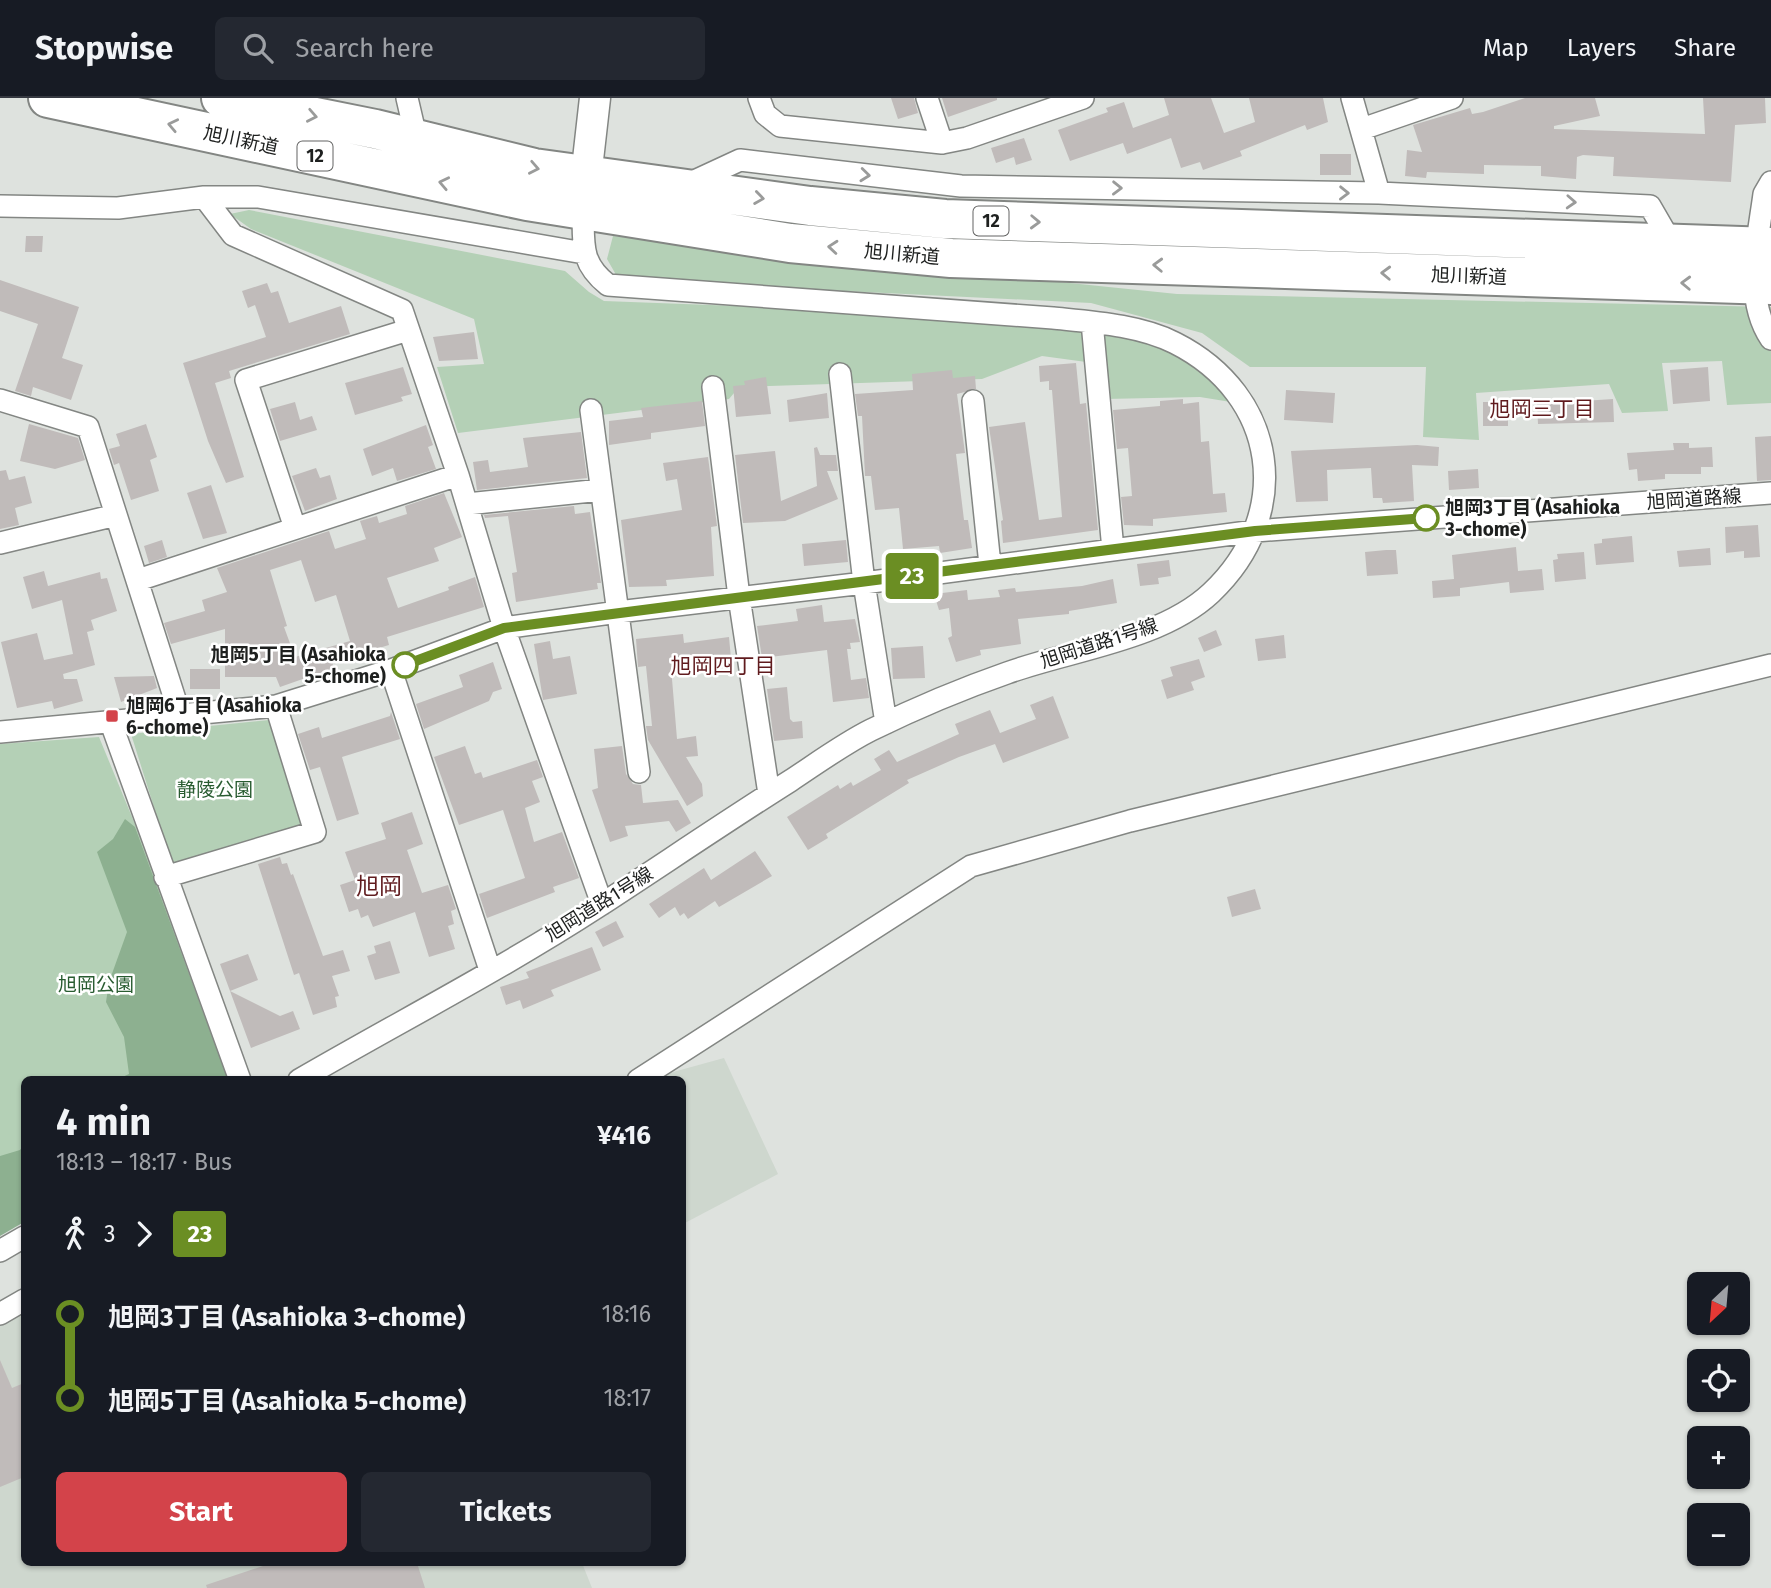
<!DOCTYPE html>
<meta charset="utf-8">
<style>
:root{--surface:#171b24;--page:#242831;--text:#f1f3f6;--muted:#9ea1a6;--line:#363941;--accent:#d3434a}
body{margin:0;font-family:"Fira Sans","Noto Sans JP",sans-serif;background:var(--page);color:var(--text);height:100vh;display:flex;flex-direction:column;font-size:26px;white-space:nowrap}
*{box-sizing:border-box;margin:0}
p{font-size:23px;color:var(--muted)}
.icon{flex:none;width:38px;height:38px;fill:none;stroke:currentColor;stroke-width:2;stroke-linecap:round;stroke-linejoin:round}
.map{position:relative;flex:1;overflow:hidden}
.details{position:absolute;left:21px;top:978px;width:665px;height:490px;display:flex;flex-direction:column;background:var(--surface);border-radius:10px;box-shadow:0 2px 5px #0004}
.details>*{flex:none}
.badge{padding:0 14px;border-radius:5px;font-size:24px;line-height:46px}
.needle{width:46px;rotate:206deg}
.controls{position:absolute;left:1687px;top:1174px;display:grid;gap:14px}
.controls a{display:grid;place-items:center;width:63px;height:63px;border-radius:10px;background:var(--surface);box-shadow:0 2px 5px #0004;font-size:35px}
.map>.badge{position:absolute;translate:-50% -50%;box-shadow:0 0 0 4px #fff}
.legs{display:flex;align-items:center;gap:10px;height:77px;padding:0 35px;font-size:23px}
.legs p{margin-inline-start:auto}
.overview{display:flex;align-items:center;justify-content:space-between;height:119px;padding:0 35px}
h1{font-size:38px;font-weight:700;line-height:52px}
.action{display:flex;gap:14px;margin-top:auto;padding:14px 35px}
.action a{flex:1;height:80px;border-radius:10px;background:var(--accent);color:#fff;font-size:28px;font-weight:700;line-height:80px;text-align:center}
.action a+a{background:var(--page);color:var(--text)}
ul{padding:0 35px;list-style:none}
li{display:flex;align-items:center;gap:24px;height:84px;font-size:26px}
li i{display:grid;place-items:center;width:10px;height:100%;margin:0 9px;background:currentColor}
li i::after{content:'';width:18px;height:18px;margin:-9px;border:5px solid;border-radius:50%;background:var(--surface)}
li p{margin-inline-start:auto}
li:first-child i{background:linear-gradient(#0000 50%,currentColor 0)}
li:last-child i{background:linear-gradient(currentColor 50%,#0000 0)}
header{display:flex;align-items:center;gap:42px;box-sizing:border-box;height:98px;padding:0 35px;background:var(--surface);border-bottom:2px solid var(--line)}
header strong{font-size:33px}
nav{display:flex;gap:38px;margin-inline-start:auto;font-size:24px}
.search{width:490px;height:63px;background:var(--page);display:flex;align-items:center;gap:18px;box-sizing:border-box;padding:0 24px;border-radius:10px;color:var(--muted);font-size:26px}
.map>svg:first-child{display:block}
.built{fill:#ced7ce}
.green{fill:#b4d0b6}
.forest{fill:#8db090}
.building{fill:#c0bbba;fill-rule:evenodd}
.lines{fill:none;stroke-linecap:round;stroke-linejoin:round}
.street-casing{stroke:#838683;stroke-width:24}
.secondary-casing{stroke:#838683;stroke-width:33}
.highway-casing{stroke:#838683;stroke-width:42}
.street{stroke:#fff;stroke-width:21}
.secondary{stroke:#fff;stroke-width:30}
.highway{stroke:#fff;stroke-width:38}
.oneway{stroke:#9a9b9a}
.line-1-casing{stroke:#fff;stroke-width:16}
.line-1{stroke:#6b8e23;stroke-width:10}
.stop-1-dot{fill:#fff;stroke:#6b8e23;stroke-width:3.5}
.poi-dot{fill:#d3434a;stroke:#fff;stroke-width:2.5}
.labels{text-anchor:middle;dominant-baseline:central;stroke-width:5;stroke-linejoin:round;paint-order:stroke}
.shield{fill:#fff;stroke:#626362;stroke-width:2}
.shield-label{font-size:18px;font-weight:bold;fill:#1e201f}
.street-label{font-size:19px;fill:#1e201f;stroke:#fff}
.stop-label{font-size:19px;font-weight:bold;fill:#1e201f;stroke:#fff;text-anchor:start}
.poi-label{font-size:19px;font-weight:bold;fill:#1e201f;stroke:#fff;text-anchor:start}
.park-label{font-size:19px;fill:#295c31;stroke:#fff}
.neighbourhood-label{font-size:21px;fill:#601b1e;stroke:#fff}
.quarter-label{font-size:23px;fill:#601b1e;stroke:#fff}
</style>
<header>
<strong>Stopwise</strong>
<div class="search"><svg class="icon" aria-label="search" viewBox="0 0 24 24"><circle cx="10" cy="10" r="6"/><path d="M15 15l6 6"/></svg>Search here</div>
<nav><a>Map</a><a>Layers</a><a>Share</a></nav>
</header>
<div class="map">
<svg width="1771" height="1490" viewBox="0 0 1771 1490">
<rect width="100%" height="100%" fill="#dee2de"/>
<path class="built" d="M724,960L778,1076L683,1126L682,982H644Z
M24,1214V1465H582L592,1490H0V1228Z"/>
<path class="green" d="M249,112L565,173L589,194L604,203L1053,220L1171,243L1243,306L1200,299L1105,301L1101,266L1042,258L982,281L739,289L729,301L458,335L437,269L484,266L474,221L251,131L230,116Z
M613,138L1177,196L1771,209V305L1727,307L1722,263L1662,265L1668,313L1622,315L1609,286L1476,295L1479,342L1423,339L1426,269H1250L1202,235L1091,205L619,182L607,161Z
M269,622L306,728L173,770L131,636Z
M99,639L158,782L231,982H24V1068L0,1077V646Z"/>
<path class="forest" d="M125,721L135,729L228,982H116L129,976L124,939L106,904L109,884L127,834L97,754L113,741Z
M24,1047V1124L0,1138V1058L20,1052Z"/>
<path class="building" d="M891,0H914L918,15L898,21Z
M942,0H997V2L948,19Z
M1164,0H1211L1224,35L1255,24L1249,0H1323L1328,24L1307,32L1305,27L1240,53L1242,58L1203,72L1200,64L1181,70L1171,40L1127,56L1123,45L1070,63L1058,32L1108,14L1106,10L1124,4L1133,30L1169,17Z
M1525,0H1595L1600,18L1554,28V31L1705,36L1703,0H1765L1766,25L1735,27L1731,84L1613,78L1614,59L1583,57L1577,59L1576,81L1541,78V68L1484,67V76L1427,74L1426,80L1405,78L1407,52L1422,54L1413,27L1470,10L1472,16L1483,14Z
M1024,40L1032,62L1016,67L1014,59L996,65L991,50Z
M1320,56H1351V77H1320Z
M26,138H43L42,154H25Z
M0,182L79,209L62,260L83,267L71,302L33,289L31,298L15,293L38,226L0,213Z
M267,185L271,195L278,193L289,225L341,208L350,236L229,273L231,280L215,285L244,379L226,385L208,343L183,265L266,239L255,207L248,210L242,193Z
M474,234L478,261L439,263L433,239Z
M1076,265L1080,306L1086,305L1098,432L1003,445L1001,423L1003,422L989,329L1025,324L1039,422L1062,419L1052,292H1049V283L1040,284L1039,268Z
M403,269L412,296L401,299L403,303L355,317L345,285Z
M1708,269L1710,303L1673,306L1670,272Z
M952,272L953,280L975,278L976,291L957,296L965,355L956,356L964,422H968L972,450L940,455L939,448L903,451L899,410L875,412L871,378H865L862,318H858L855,296L913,292L912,276Z
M766,279L771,316L736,319L733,288L745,287L744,283Z
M1286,292L1335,295L1333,325L1284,322Z
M827,295L829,320L789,324L787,302Z
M1183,301V306L1199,304L1201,344L1209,343L1213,396L1225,395L1227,414L1153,421V428L1124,427L1121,399L1132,398L1128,350L1117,351L1113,312L1160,308V303Z
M1613,301L1614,324L1538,326L1537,306Z
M702,303L705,328L651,335V341L609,347V323L643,319L641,310Z
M295,304L300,322L312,318L317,332L280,343L270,311Z
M1483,304H1508V328H1483Z
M29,326L78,340L85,362L55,371L20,363Z
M146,326L157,359L150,362L159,393L131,402L119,365L114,367L109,351L120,348L116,336Z
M426,327L433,347L428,349L436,371L397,383L393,370L372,378L363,351Z
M581,334L587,380L477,392L473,364L488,362L490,374L528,369L523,340Z
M1771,338V382L1757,383L1755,339Z
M1673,345H1689V350L1712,349L1713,369H1701V376H1665V381L1638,383L1637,371L1629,372L1627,355L1674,352Z
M1417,347L1439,349L1438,368L1412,367L1414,403L1383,405L1382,400H1373L1371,370L1327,372L1328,403L1296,404L1291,353Z
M817,349L820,357H836L838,373H827L838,401L785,423L743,425L735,357L775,353L781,403L817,388L814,350Z
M708,359L717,428L711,429L714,478L666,482L667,488L629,489L621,422L682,412L677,381L666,383L663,365Z
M316,370L320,380L330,377L337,401L305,413L292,378Z
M1478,371L1479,390L1449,392L1448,373Z
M6,372L9,382L25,378L32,405L15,410L19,427L0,431V373Z
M211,387L227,435L203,441L187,395Z
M444,395L462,439L434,450L439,463L387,480L398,510L449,492L448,489L475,479L484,509L387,539L389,547L332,564L334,570L280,589L276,579H225V531L171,546L164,525L205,513L202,502L227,494L217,470L329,433L335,451L366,441L360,423L377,418L379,425L407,416L405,408ZM301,462L315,504L336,497L350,543L295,559L284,529L287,528L270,472Z
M574,408L575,416L590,414L601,485H597L598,491L516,504L512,475L517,474L508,418L485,420L484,417Z
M1758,427L1760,459L1744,460V453L1726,455L1725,429Z
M1632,438L1634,464L1596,467L1594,446L1602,445V441Z
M162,442L167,459L149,465L144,448Z
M846,442L848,464L804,468L802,446Z
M1516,449L1518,473L1542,471L1544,492L1510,495L1509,484L1460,490V498L1433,500L1432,483L1454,481L1452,457Z
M1710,450L1711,467L1679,469L1677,453Z
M1386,452H1396L1398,476L1367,478L1365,454Z
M1584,454L1586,481L1555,484L1553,462L1558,461L1557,456Z
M1169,462L1171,478L1158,480L1159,486L1140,488L1137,466Z
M44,473L48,488L100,474L101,481L107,480L117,513L91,522L94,532L87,534L95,567L63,576L64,581H77L83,603L54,611L52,603L17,610L1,544L37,535L44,562L73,556L62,502L32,511L23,479Z
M1113,481L1117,505L1069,513V516L1018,521L1021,546L980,552L981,557L956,564L948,540L952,538L949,510L939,512L934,496L967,492L968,502L1000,499L998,492L1015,490L1016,494L1082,488Z
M822,507L824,524L855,521L860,544L850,545L851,551H847L851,582L866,580L869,600L833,604L827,552L762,560L757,528L798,523L796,511Z
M1216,532L1222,547L1204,554L1198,540Z
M683,536L684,545L729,539L731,561L671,569L677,641L696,638L698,658L686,659L702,686L703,698L687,708L648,642L646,628H652L646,568L638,569L636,541Z
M1284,537L1286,560L1258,563L1255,541Z
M550,543L553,561L570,558L577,596L543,602L534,546Z
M923,548L925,580L893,581L891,550Z
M1199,561L1205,579L1191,584L1194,592L1167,601L1161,582L1173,578L1170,569Z
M493,564L502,591L493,594L489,603L424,631L416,606L463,589L459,577Z
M190,571H220V591H190Z
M154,578L157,590L121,604L114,579Z
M787,589L790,621L793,624L802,623L803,640L774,643L767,591Z
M1053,598L1069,640L1003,665L995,646L959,659L907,682L909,685L826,736L828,740L808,752L787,719L838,687L840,691L851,684L853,688L881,672L874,661L889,652L897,664L959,636L955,626L990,612L1000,635L1036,621L1030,607Z
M391,614L400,641L342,659L359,716L337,723L320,669L310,672L298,636L319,629L322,640L390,618Z
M465,648L475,676L481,674L483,680L537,662L543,679L532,683L540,704L525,710L534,744L562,734L579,780L553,789L555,794L487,820L479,796L525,780L503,712L459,727L434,659Z
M622,648L626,676L633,686L641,687L643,705L678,702L691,725L676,734L669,723L625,728L628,738L610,744L592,692L598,690L594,651Z
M412,714L423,746L407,752L422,795L448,787L456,811L451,813L454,826L448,828L455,851L429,859L415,814L373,829L368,817L361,820L358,811L349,814L340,787L355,782L345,754L386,741L381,725Z
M755,753L772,778L719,809L715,803L688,821L684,815L680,818L675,809L659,820L649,806L704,770L711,782Z
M280,759L282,766L287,765L291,777L293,776L323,858L343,852L350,873L332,878L339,898L335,899L337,909L313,917L299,875L294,877L258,766Z
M1255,791L1261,811L1232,819L1227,799Z
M616,823L624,839L603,849L595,834Z
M390,843L400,875L375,882L367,858L376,855L374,848Z
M592,849L601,872L551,892L554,898L523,911L520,902L506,907L500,889L529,880L526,874Z
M248,856L258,882L230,893L220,866Z
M230,893L280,918L293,913L300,931L251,950Z
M0,1262L12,1290L24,1285V1379L0,1389Z
M272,1465H417L425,1490H207L206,1487Z"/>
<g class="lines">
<defs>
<path id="street" d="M407,0L417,43
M759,0L765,16L780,28L942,45L967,40L1083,0
M927,0L942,45
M1352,0L1379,95
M1362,31L1452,0
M1771,84L1764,96C1758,142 1743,200 1771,241
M686,87L740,62L961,88L1379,95L1650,108L1672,146
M204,99L233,137L402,212L458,377L504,530L602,806
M0,108L118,110L204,99H258L584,155
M1092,224L1113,452
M840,276L864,485L886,625
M713,289L739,499L769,696
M0,302L88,329L180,617
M973,303L990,467
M591,312L639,674
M467,406L601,392
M295,430L246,282L408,232
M0,445L116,417
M138,482L458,377
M391,572L490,872
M111,625L240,982
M0,634L276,608L391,572L504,530L618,514L864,485L1255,433L1771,395
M165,779L315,734L276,608
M299,982C399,924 502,871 599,808C662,767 725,724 790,683C816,666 843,646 871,632C914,611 961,591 1007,575C1070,552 1161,542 1211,495C1295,416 1278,297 1175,245C1140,227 1092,224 1053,220L608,187C579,164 584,145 583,112
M638,982L971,768L1130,723L1771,567
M0,1153L24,1139
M0,1216L24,1202"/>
<path id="secondary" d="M584,97L595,0"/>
<path id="highway" d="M48,0L527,103L790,145L951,160L1771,187
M221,0L375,31L534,70L810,108L945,121L1771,149"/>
</defs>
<use href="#street" class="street-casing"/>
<use href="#secondary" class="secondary-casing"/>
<use href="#highway" class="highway-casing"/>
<use href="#street" class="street"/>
<use href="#secondary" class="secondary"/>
<use href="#highway" class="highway"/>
</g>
<defs><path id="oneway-chevron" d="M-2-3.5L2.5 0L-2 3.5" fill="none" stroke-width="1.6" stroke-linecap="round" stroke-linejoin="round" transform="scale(1.75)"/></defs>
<g class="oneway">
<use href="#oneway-chevron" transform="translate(312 18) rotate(11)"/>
<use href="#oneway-chevron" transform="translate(173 27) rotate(-168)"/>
<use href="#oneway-chevron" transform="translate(534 70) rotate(11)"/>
<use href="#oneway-chevron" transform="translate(865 77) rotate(6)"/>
<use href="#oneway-chevron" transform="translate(444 85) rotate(-168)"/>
<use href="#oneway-chevron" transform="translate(1117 90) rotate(1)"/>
<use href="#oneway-chevron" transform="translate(1344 95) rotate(1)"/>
<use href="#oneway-chevron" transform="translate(759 100) rotate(8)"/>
<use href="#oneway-chevron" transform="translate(1571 104) rotate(3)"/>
<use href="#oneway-chevron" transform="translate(1035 124) rotate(2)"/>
<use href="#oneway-chevron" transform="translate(833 149) rotate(-175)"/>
<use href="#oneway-chevron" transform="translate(1158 167) rotate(-178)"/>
<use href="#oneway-chevron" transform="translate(1386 175) rotate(-178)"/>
<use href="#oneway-chevron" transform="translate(1686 185) rotate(-178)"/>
</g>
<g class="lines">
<defs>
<path id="line-1" d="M405,567L504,530L527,527L1255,433L1426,420"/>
</defs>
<use href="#line-1" class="line-1-casing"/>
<use href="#line-1" class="line-1"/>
</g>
<g class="stop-1-dot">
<circle cx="1426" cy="420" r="12"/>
<circle cx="405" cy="567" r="12"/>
</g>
<rect class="poi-dot" x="105" y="611" width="14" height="14" rx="3.5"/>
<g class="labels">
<g class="shield">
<rect x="297.5" y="43.5" width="35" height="29" rx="5"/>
<rect x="973.5" y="108.5" width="35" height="29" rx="5"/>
</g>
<g class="shield-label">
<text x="315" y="58">12</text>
<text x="991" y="123">12</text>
</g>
<g class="street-label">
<text transform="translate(241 42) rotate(12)">旭川新道</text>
<text transform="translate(902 156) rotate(5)">旭川新道</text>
<text transform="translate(1469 178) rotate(2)">旭川新道</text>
<text transform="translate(1694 401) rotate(-4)">旭岡道路線</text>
<text transform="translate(1099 545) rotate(-18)">旭岡道路1号線</text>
<text transform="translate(599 806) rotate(-32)">旭岡道路1号線</text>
</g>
<g class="stop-label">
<text x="1445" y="409">旭岡3丁目 (Asahioka<tspan x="1445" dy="22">3-chome)</tspan></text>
<text x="386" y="556" text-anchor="end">旭岡5丁目 (Asahioka<tspan x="386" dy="22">5-chome)</tspan></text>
</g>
<g class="poi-label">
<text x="126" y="607">旭岡6丁目 (Asahioka<tspan x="126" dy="22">6-chome)</tspan></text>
</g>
<g class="park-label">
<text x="215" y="691">静陵公園</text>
<text x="96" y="886">旭岡公園</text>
</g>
<g class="neighbourhood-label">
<text x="1542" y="311">旭岡三丁目</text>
<text x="723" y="568">旭岡四丁目</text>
</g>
<g class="quarter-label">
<text x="379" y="788">旭岡</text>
</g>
</g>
</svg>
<div class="controls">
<a><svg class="needle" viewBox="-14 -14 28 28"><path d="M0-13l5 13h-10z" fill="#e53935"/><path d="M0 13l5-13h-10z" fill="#9ea1a6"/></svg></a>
<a><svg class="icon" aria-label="locate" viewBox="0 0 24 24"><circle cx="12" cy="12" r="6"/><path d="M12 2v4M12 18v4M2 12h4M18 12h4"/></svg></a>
<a>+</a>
<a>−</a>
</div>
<b class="badge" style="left:912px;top:478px;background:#6b8e23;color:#fff">23</b>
<section class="details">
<div class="overview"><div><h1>4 min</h1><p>18:13 – 18:17 · Bus</p></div><b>¥416</b></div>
<div class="legs"><svg class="icon" aria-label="walk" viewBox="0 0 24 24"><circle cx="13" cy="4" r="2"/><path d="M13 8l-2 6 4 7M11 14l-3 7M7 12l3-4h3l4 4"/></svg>3<svg class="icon" aria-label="forward" viewBox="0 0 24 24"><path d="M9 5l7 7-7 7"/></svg><b class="badge" style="background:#6b8e23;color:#fff">23</b></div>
<ul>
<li><i style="color:#6b8e23"></i><b>旭岡3丁目 (Asahioka 3-chome)</b><p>18:16</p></li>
<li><i style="color:#6b8e23"></i><b>旭岡5丁目 (Asahioka 5-chome)</b><p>18:17</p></li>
</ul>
<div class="action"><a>Start</a><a>Tickets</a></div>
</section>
</div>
